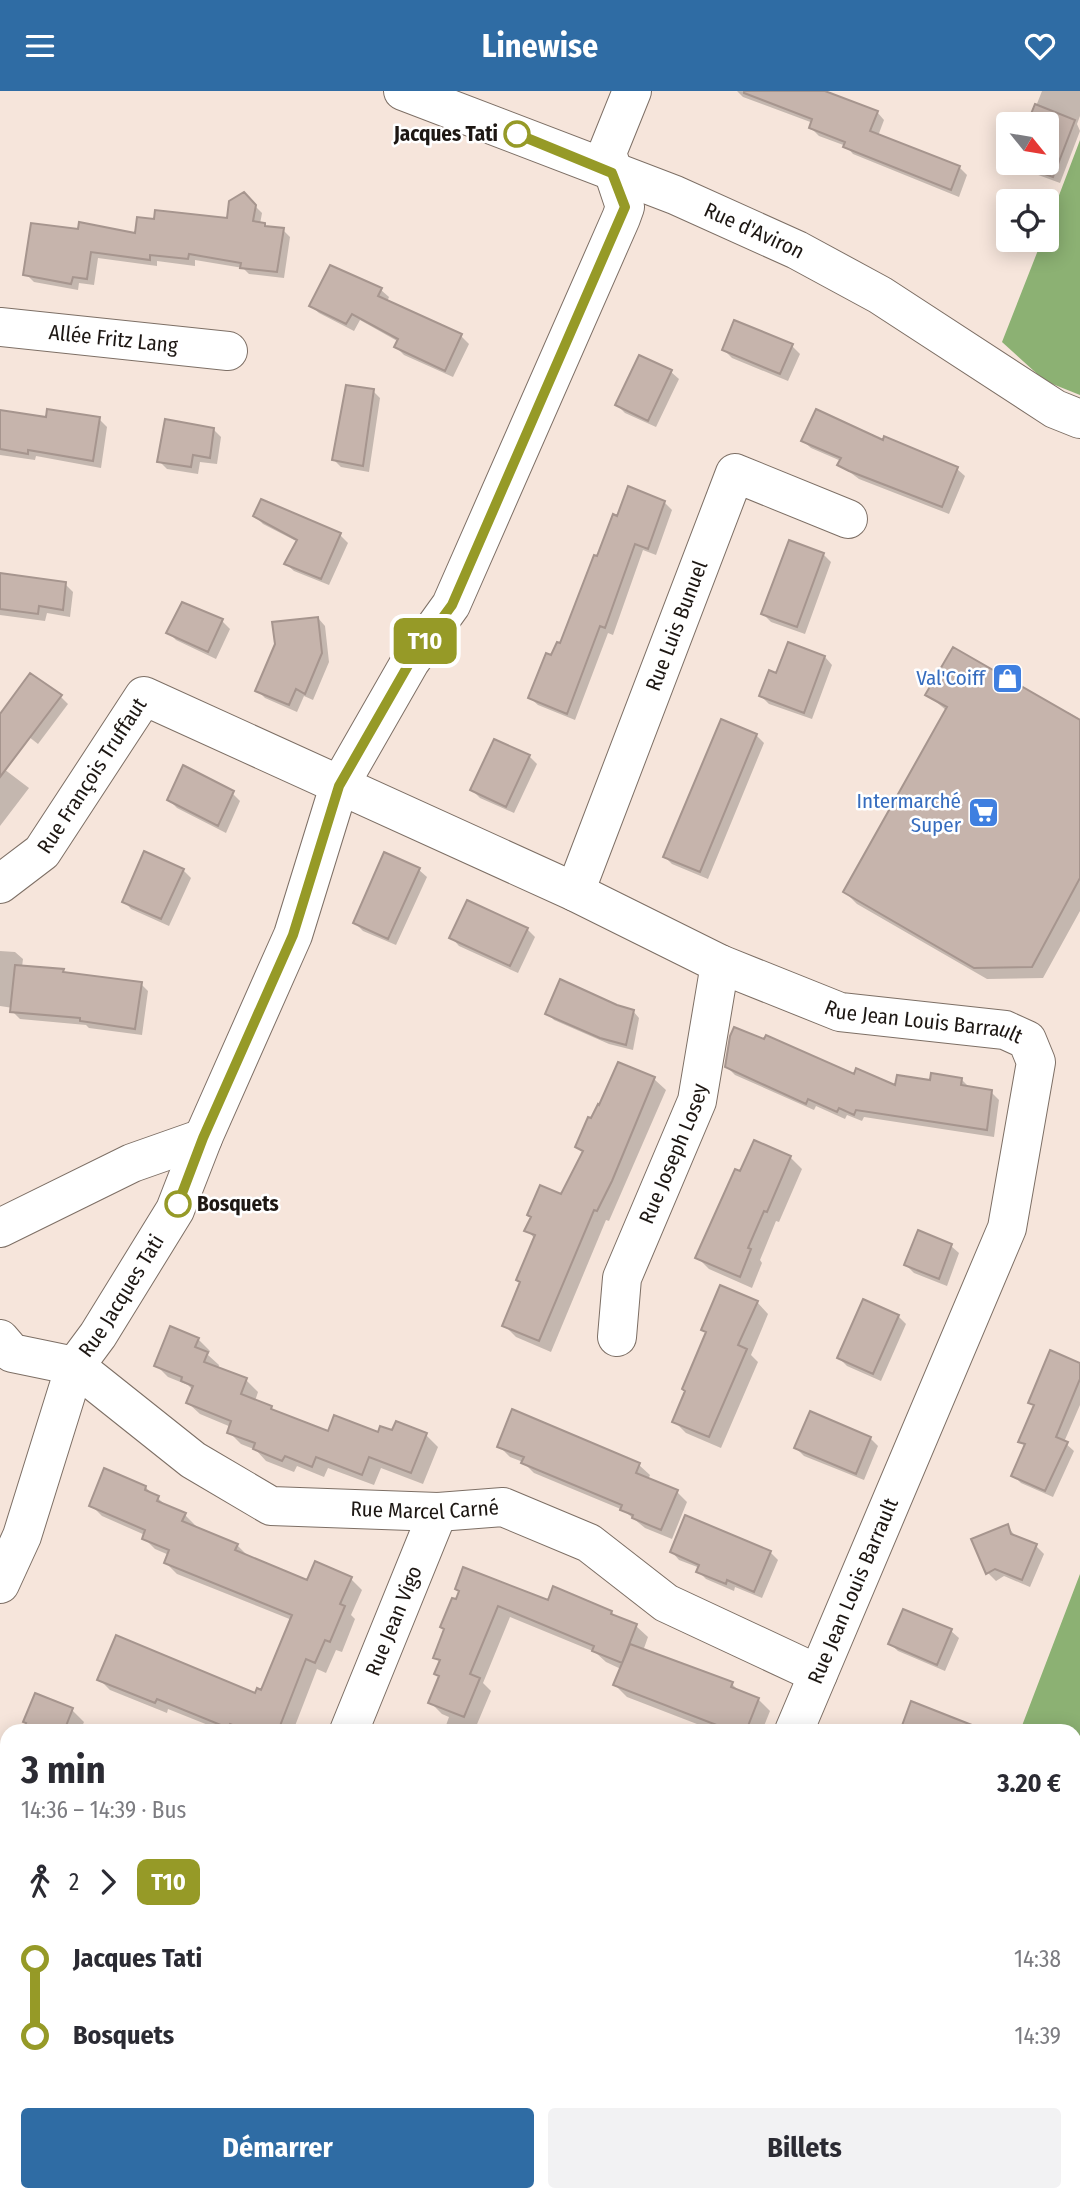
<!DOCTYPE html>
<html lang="fr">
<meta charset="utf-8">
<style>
:root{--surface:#fff;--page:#f2f2f3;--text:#2b2b33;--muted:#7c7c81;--accent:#2f6ca4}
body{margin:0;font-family:"Fira Sans Condensed",sans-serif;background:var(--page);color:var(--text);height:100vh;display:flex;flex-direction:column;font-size:26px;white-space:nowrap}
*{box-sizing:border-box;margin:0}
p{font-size:23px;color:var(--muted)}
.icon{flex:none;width:38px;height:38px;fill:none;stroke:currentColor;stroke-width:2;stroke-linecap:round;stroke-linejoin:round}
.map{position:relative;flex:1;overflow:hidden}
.side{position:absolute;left:0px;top:1633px;width:1082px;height:478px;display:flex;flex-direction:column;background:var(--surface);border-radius:21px 21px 0 0;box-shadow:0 4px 18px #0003}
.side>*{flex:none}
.badge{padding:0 14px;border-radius:10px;font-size:24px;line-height:46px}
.needle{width:46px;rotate:120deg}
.controls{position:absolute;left:996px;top:21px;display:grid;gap:14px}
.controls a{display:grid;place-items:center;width:63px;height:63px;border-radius:7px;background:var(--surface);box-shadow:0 4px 18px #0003;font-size:35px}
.map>.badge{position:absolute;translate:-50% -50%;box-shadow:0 0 0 4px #fff}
.legs{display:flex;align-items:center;gap:10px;height:77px;padding:0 21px;font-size:23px}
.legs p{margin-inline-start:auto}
.overview{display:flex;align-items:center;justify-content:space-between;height:119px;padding:0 21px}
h1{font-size:38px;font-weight:700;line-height:52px}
.action{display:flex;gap:14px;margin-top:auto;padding:14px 21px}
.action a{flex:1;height:80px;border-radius:7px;background:var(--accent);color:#fff;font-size:28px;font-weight:700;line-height:80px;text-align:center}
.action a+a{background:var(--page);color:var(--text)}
ul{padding:0 21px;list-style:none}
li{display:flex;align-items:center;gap:24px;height:77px;font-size:26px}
li i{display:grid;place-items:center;width:10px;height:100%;margin:0 9px;background:currentColor}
li i::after{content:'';width:18px;height:18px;margin:-9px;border:5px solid;border-radius:50%;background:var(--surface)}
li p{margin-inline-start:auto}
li:first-child i{background:linear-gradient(#0000 50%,currentColor 0)}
li:last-child i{background:linear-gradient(currentColor 50%,#0000 0)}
header{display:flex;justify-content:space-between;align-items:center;height:91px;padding:0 21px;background:var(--accent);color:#fff;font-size:32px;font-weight:700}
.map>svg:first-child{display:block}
.forest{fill:#8cb173}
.shadow{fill:#0003}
.building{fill:#c6b4ac;stroke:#a6958e;stroke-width:2}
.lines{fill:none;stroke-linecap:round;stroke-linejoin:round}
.minor-casing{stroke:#7d6f65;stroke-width:40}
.tertiary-casing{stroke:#7d6f65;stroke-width:40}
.minor{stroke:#fff;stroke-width:38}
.tertiary{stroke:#fff;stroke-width:38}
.line-1-casing{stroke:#fff;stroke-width:16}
.line-1{stroke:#969a27;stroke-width:10}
.stop-1-dot{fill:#fff;stroke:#969a27;stroke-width:3.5}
.labels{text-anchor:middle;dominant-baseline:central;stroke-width:5;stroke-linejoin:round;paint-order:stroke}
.stop-label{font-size:21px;font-weight:bold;fill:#1d1713;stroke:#fff;text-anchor:end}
.street-label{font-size:21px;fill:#1d1713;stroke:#fff}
.shop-label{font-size:21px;fill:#366cbe;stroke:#fff;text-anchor:end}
</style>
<header><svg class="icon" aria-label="menu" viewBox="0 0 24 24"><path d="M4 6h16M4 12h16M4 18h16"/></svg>Linewise<svg class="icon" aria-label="heart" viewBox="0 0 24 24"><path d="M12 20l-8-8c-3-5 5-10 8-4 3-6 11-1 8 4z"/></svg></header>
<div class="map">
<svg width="1080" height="2109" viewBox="0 0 1080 2109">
<rect width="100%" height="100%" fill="#f6e5db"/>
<path class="forest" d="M1080,49V304L1045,290L1002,251L1042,149H1046L1047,136Z
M1080,1483V2109H842L844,2104H1074V1640H1020Z"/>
<path class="shadow" d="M737,0H820L877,21L884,29L878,45L959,76L967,84L959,106L853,63L846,55L819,45L811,37L813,32L743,6Z
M1042,0H1080V25L1077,33L1080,40L1060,92L1022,78L1016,72H1046V33H1029Z
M243,103L262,122L260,133L268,137L283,139L290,146L284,187L249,183L243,177L195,169V175L157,170V175L98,167L94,194L79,192L78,199L34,191L27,184L136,144L228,129Z
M381,199L389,206L387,211L461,245L469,253L453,286L404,264L396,256L399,251L360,229L354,240L319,222L311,215Z
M792,255L800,263L788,290L732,267L724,259Z
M671,281L679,288L656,336L625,322L617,314Z
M373,300L380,307L369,381L341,376L334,369Z
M0,320L48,328H99L107,336L101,377L36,365L35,369L0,364Z
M213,338L221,346L217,373L200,371L198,383L167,378L159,370Z
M803,350L884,351L957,378L965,385L949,423L859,388L839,373L841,370L811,357Z
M262,410L340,444L348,452L329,494L294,480L286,473L298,451L263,433L255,425Z
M664,411L672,419L656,464L643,459L613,544L608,542L575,629L538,614L530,607L561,555L618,427Z
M790,451L824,464L831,471L805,543L771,531L763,523Z
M0,484L65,493L73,501L70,526L47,522L45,530L0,524Z
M318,527L325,535L329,571L313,609L304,605L297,621L265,607L257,599L277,554Z
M222,530L230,538L216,568L176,549L168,541Z
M825,566L832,574L812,628L769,613L761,605L777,584Z
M928,604L1067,623L1068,621L1080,628V820L1043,887L987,888L857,813L845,801L947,620Z
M61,606L68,613L38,653L10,631Z
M756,644L764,652L708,788L672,773L665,766Z
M529,665L537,673L514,722L480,707L472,699Z
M0,675L29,697L0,735Z
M232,702L240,710L226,742L177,717L169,709Z
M183,779L191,787L169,835L131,818L124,810Z
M419,779L427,786L396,854L363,840L355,832Z
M527,838L535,846L518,882L459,855L452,847Z
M0,860L15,861L23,868L22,876L63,880L66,883L141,893L148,900L142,944L89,937L86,934L20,928L12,920L13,917L0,915Z
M616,916L633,920L639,927L633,959L609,953L554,929L547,922Z
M619,973L654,988L666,999L609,1130L606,1129L551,1261L516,1246L504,1234L521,1192L535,1148L527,1139L562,1105L583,1062L577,1056Z
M727,976L855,985L897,997L961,988L969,996L991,1001L999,1009L994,1046L864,1026L862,1030L847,1024L845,1028L816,1015L814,1019L735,984Z
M790,1066L802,1078L779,1131L776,1130L760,1169L762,1172L752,1197L709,1178L697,1166L741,1082Z
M951,1155L959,1162L947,1195L914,1182L906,1174Z
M757,1211L768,1223L751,1264L758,1271L721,1357L686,1342L674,1330L707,1242L703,1238Z
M898,1225L906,1233L881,1290L847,1275L839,1267Z
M198,1248L210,1260L208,1264L219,1274L218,1278L246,1289L258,1301L255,1310L271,1317L276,1321L329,1342L426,1344L438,1356L423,1393L381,1377L374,1394L328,1377L324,1386L297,1375L294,1381L266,1370L256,1359L241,1353L229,1341L231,1336L200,1323L188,1312L193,1299L188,1294L168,1286L156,1274Z
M1080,1274V1314L1064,1351L1074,1360L1053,1406L1021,1392L1013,1384L1026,1356L1020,1350L1035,1317L1030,1311Z
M810,1322L870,1347L878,1355L864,1389L804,1365L796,1357Z
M499,1355L639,1374L650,1384L648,1389L677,1401L687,1411L672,1448L645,1437L623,1419L534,1382L523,1371L510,1366Z
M145,1396L169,1417L185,1424L196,1435L195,1437L237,1454L248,1465L308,1492L351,1488L362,1499L351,1524L355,1528L342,1561L336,1559L326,1582L317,1578L293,1640H223L168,1618L167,1622L110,1599L99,1588L256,1604L262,1601L292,1529L177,1483L166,1472L169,1464L155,1458L144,1447L145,1444L102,1425L91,1414Z
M1007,1435L1017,1447L1036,1455L1044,1463L1030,1496L1004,1485L996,1490L988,1482L973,1449Z
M672,1461H770L778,1469L762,1507L735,1496L734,1500L706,1488L698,1480L700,1477L679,1469Z
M453,1509L549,1511L611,1521L617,1527L636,1535L648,1546L643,1560L732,1593L741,1602L758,1608L770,1620L762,1640H715L627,1606L615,1594L621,1578L606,1571L595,1561L510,1526L483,1592L491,1600L475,1638L479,1640H444L449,1626L442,1623L430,1611L440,1586L436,1583L441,1572L435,1566L446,1539Z
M951,1540L959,1547L945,1580L898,1560L890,1553Z
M72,1619L84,1631L80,1640H24Z
M7,1691V1745L0,1740V1709Z
M0,1921L7,1923V1964L0,1962Z
M17,2104L54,2105L59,2109H16Z
M706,2104H758L756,2109H705Z"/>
<path class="building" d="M744,0H825L878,20L870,40L960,75L951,99L843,56L845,51L809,37L812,28L744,2Z
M1035,13L1075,29L1053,86L1014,72H1046V33H1027Z
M244,101L256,114L253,130L265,132V135L284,137L277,181L240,177L241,172L189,163L188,168L150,164V169L91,161L87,188L73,186L71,193L23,184L31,132L78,138L79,131L135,142L137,126L154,128L155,119L227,127L229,110Z
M330,174L382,197L378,205L462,243L445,280L394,256L398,248L352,223L346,233L309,215Z
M734,229L793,253L780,283L722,259Z
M639,264L672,279L648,330L615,314Z
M346,294L374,298L363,375L332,369Z
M47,318L100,326L93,370L28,359V363L0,358V319L46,326Z
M816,318L883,349L884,345L958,376L942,416L849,380L837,374L841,367L801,350Z
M165,328L214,337L210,367L193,364L191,376L157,371Z
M628,395L665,410L648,458L635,453L605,537L600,535L567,623L528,607L546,562L551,564L557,551L560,552L594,464L597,465L613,423L617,425Z
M261,408L341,442L321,488L284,473L297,449L253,425Z
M789,449L824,462L797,536L761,523Z
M0,482L66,491L63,519L39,515L38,523L0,518Z
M182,511L223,528L208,561L166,542Z
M318,526L322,562L305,603L296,598L289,614L255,600L275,553L272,531Z
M788,551L825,565L804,622L759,605L769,579L776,582Z
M953,556L1080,629V787L1032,876L974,877L843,801L947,616L925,604Z
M30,582L62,604L0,686V623Z
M721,628L757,643L700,781L663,766Z
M494,648L530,664L506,716L470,699Z
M183,674L234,700L218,735L167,709Z
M144,760L184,778L161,828L122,811Z
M384,761L420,777L388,848L353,832Z
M467,809L528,837L510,875L449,847Z
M15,874L64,878L63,881L142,891L135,938L80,930V927L10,921Z
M560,888L617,914L634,919L626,954L600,947L545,923Z
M734,936L764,948L766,944L854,983L856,977L895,994L897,984L930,989L931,982L962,987L961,994L992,999L987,1039L856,1019L854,1024L839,1017L837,1021L808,1008L806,1013L725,976L730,945Z
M618,971L655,986L612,1090L597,1120L594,1119L539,1250L502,1235L520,1191L516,1189L535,1144L524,1140L531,1126L527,1124L540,1094L561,1103L583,1060L575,1056L588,1026L591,1027L598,1013L599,1014Z
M754,1049L791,1065L767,1121L764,1120L748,1157L751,1158L740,1186L695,1167L735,1078L740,1080Z
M918,1139L952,1153L939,1188L904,1174Z
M720,1194L758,1210L738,1254L747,1258L709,1346L672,1331L685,1300L682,1298L706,1241L701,1239Z
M863,1208L899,1224L873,1283L837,1267Z
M170,1235L199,1247L195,1256L208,1261L204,1271L247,1287L241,1303L272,1315L271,1318L328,1340L334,1324L378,1341L380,1335L392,1339L396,1330L427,1342L411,1382L369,1366L362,1384L316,1366L312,1376L285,1365L282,1370L253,1358L255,1352L227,1342L231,1330L186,1312L193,1295L181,1290L182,1286L154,1275Z
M1050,1259L1080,1272V1288L1056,1346L1068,1351L1045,1400L1011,1385L1025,1353L1018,1351L1034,1314L1028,1312Z
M512,1318L640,1372L636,1382L678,1399L661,1439L632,1427L633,1424L620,1419L622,1414L521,1372L524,1366L497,1356Z
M810,1320L871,1346L856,1383L794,1357Z
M104,1377L146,1395L145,1399L159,1405L157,1410L186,1422L182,1430L238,1453L235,1459L307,1489L315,1470L352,1486L340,1513L345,1515L330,1551L325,1549L315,1572L306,1568L278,1640H248L230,1633L228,1637L157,1608L155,1612L97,1589L116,1544L255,1602L257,1597L261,1599L292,1524L164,1472L169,1459L142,1448L145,1439L89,1415Z
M685,1424L771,1460L754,1501L727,1489L726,1493L696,1481L699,1474L670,1461Z
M1008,1433L1011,1443L1037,1453L1022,1489L995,1478L986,1483L971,1448Z
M463,1476L548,1509L553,1495L612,1520L611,1523L637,1533L622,1572L592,1560L594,1555L498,1515L470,1583L480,1587L464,1626L428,1612L439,1585L434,1583L440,1569L433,1567L444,1538L440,1536L452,1507L456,1508L459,1500L455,1498Z
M903,1518L952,1538L937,1574L888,1553Z
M630,1553L733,1591L731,1596L759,1607L746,1640H732L613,1594Z
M35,1602L73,1617L64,1640H22L26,1632L23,1631Z
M911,1610L982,1638V1640H900Z"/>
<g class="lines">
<defs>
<g id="minor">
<path id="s1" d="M0,236L228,260"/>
<path id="s2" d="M0,793L42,761L144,605L575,801L720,873L840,921L1005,939L1027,949L1036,971L1007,1137L794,1640"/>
<path id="s3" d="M575,801L735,382L848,428"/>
<path d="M0,1137L132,1072L203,1047"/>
<path id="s4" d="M617,1246L622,1187L697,1010L720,873"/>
<path id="s5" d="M0,1248L12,1262L75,1275L193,1369L271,1415L438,1421L503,1416L589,1452L666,1512L818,1583"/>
<path id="s6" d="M0,1493L22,1445L75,1275L98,1244L175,1119L203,1047L293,844L339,695L410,571L451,514L621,127L625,116L607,62L632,0"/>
<path id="s7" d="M349,1640L438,1421"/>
<path d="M0,2021L7,2022"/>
<path d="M503,2104L518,2109"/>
<path d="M600,2109L603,2104"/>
</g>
<g id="tertiary">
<path id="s8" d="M403,0L675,104L797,159L880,204L1055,318L1080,328"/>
</g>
</defs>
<use href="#minor" class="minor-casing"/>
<use href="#tertiary" class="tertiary-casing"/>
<use href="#minor" class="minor"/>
<use href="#tertiary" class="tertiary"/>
</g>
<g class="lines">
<defs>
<path id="line-1" d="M178,1113L203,1047L293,844L339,695L410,571L452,514L625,116L612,82L517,43"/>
</defs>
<use href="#line-1" class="line-1-casing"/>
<use href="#line-1" class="line-1"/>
</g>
<defs>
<symbol id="shop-square" viewBox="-11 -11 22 22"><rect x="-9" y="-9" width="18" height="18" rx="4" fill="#3f7fe0" stroke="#fff"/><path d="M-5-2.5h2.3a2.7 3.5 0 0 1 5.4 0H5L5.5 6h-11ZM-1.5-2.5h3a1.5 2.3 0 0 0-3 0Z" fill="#fff"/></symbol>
<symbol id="supermarket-square" viewBox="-11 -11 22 22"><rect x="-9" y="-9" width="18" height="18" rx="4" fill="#3f7fe0" stroke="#fff"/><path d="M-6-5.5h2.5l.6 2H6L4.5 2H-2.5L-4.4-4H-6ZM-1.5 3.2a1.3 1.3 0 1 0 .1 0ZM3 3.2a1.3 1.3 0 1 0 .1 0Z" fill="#fff"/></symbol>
</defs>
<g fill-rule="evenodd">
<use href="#shop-square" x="990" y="570" width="35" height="35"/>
<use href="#supermarket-square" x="966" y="704" width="35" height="35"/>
</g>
<g class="stop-1-dot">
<circle cx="517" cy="43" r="12"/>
<circle cx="178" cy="1113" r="12"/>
</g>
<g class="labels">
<g class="stop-label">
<text x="498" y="43">Jacques Tati</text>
<text x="197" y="1113" text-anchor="start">Bosquets</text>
</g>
<g class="street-label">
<text stroke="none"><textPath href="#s8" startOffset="378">Rue d'Aviron</textPath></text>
<text stroke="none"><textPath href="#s1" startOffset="114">Allée Fritz Lang</textPath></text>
<text stroke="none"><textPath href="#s3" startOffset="285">Rue Luis Bunuel</textPath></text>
<text stroke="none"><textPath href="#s2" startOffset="144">Rue François Truffaut</textPath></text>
<text stroke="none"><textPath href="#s2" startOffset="1088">Rue Jean Louis Barrault</textPath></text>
<text stroke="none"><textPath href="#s4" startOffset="194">Rue Joseph Losey</textPath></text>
<text stroke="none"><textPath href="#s6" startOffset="315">Rue Jacques Tati</textPath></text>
<text stroke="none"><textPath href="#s5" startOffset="478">Rue Marcel Carné</textPath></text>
<text transform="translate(853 1500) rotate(-67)">Rue Jean Louis Barrault</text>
<text stroke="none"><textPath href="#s7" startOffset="119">Rue Jean Vigo</textPath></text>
</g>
<g class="shop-label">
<text x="985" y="587">Val'Coiff</text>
<text x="961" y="710">Intermarché<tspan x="961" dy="24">Super</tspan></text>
</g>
</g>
</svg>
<div class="controls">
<a><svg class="needle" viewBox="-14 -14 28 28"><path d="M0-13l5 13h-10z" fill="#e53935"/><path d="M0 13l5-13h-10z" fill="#7c7c81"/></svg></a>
<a><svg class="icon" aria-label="locate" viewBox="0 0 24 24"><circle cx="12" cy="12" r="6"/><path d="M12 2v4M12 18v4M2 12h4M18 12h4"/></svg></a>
</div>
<b class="badge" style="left:425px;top:550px;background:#969a27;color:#fff">T10</b>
<section class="side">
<div class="overview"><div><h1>3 min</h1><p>14:36 – 14:39 · Bus</p></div><b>3.20 €</b></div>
<div class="legs"><svg class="icon" aria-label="walk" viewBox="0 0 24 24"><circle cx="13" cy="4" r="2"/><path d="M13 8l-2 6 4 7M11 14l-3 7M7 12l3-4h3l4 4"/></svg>2<svg class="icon" aria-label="forward" viewBox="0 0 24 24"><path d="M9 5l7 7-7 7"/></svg><b class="badge" style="background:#969a27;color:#fff">T10</b></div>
<ul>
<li><i style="color:#969a27"></i><b>Jacques Tati</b><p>14:38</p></li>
<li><i style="color:#969a27"></i><b>Bosquets</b><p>14:39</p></li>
</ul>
<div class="action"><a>Démarrer</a><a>Billets</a></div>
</section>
</div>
